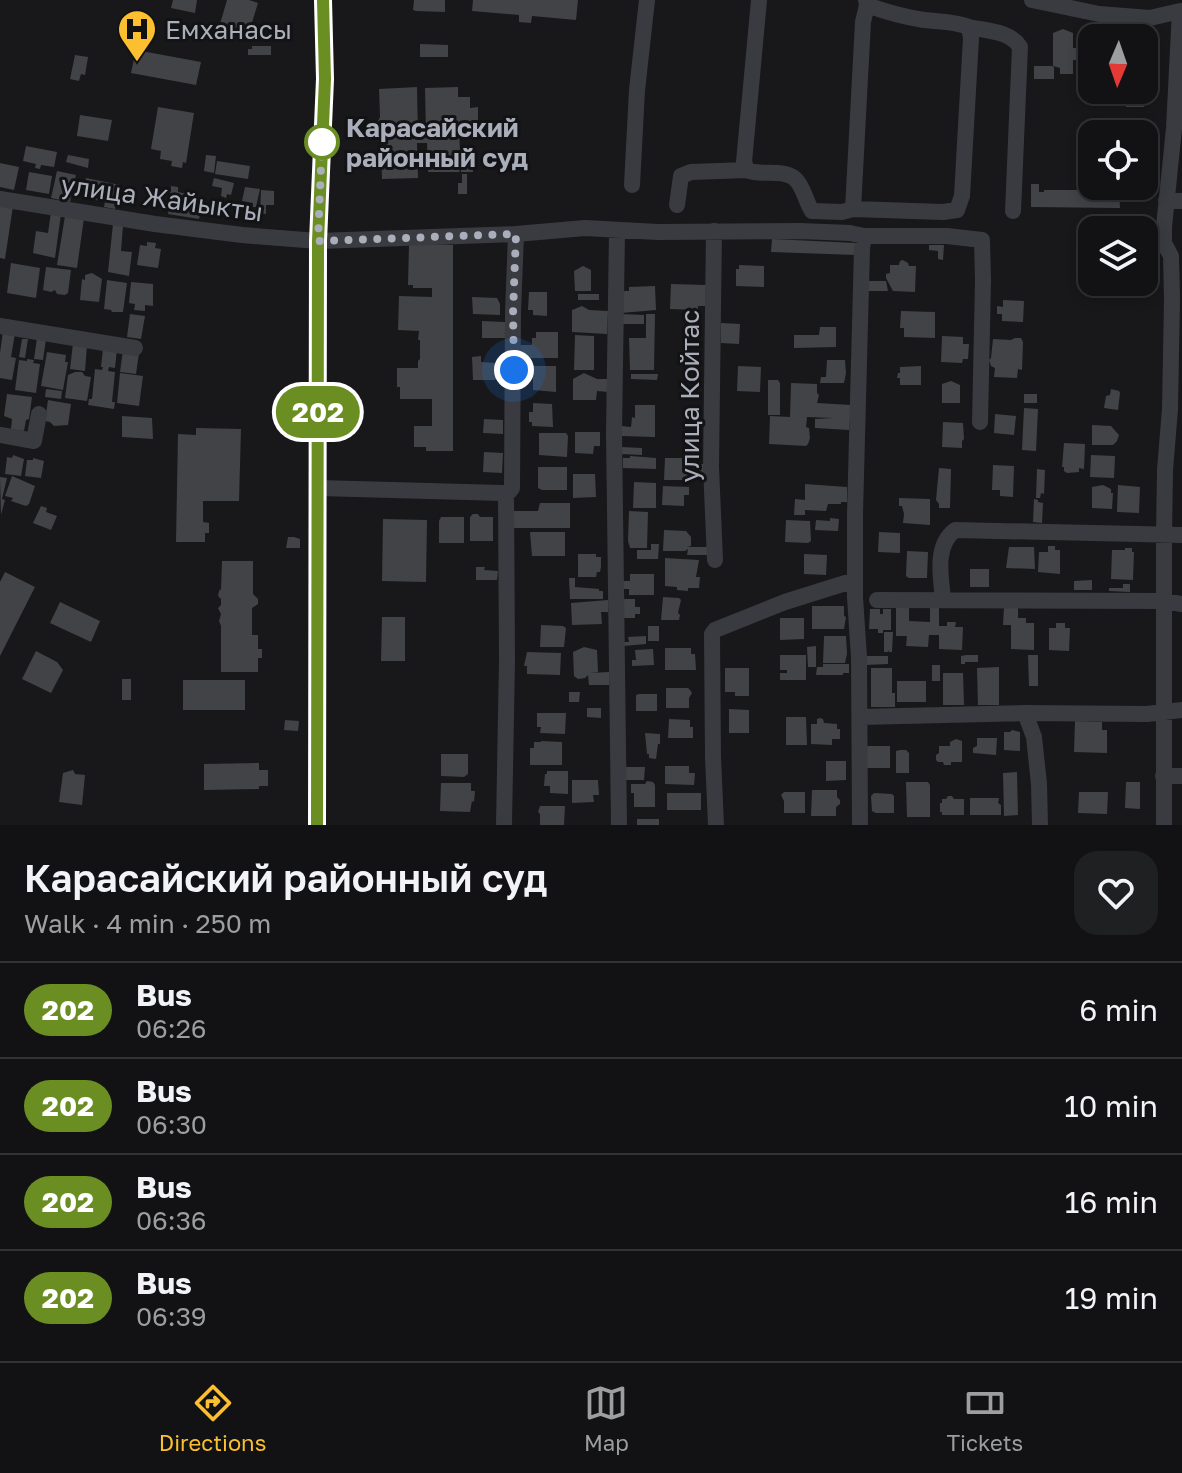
<!DOCTYPE html>
<meta charset="utf-8">
<style>
:root{--surface:#121214;--page:#1f2022;--text:#f1f3f6;--muted:#9c9ea0;--line:#313234;--accent:#fbbf2f}
body{margin:0;font-family:"Golos Text",sans-serif;background:var(--page);color:var(--text);height:100vh;display:flex;flex-direction:column;font-size:30px;white-space:nowrap}
*{box-sizing:border-box;margin:0}
p{font-size:26px;color:var(--muted)}
.icon{flex:none;width:44px;height:44px;fill:none;stroke:currentColor;stroke-width:2;stroke-linecap:round;stroke-linejoin:round}
.map{position:relative;height:825px;overflow:hidden}
.drawer{display:flex;flex-direction:column;background:var(--surface);flex:1}
.drawer>*{flex:none}
.badge{padding:0 16px;border-radius:26px;font-size:28px;line-height:52px}
.needle{width:52px;rotate:182deg}
.fabs{position:absolute;left:1078px;top:24px;display:grid;gap:16px}
.fabs a{display:grid;place-items:center;width:80px;height:80px;border-radius:16px;background:var(--surface);box-shadow:0 4px 12px #0003,0 0 0 2px var(--line);font-size:40px}
.you{position:absolute;width:40px;height:40px;margin:-20px;border:6px solid #fff;border-radius:50%;background:#1a73e8;box-shadow:0 0 0 12px #1a73e833}
.map>.badge{position:absolute;translate:-50% -50%;box-shadow:0 0 0 4px #fff}
.round{display:grid;place-items:center;flex:none;width:84px;height:84px;border-radius:24px;background:var(--page)}
.overview{display:flex;align-items:center;justify-content:space-between;height:136px;padding:0 24px}
h1{font-size:38px;font-weight:600;line-height:60px}
ul{padding:0;list-style:none}
li{display:flex;align-items:center;gap:24px;height:96px;padding:0 24px;border-top:2px solid var(--line)}
li div{flex:1}
li b{display:block;font-size:30px}
li em{font-style:normal}
li .badge{min-width:88px;font-weight:700;text-align:center}
.tab-bar{display:flex;justify-content:space-around;align-items:center;height:112px;border-top:2px solid var(--line);background:var(--surface);font-size:22px;color:var(--muted)}
.tab-bar a{display:grid;justify-items:center;gap:4px}
.tab-bar .on{color:var(--accent)}
.map>svg:first-child{display:block}
.building{fill:#424347}
.lines{fill:none;stroke-linecap:round;stroke-linejoin:round}
.minor{stroke:#3a3b41;stroke-width:16}
.line-casing{stroke:#fff;stroke-width:18}
.line{stroke:#6b8e23;stroke-width:12}
.walk{stroke:#a9aeba;stroke-width:8;stroke-dasharray:0 14.4}
.stop-dot{fill:#fff;stroke:#6b8e23;stroke-width:4}
.labels{text-anchor:middle;dominant-baseline:central;stroke-width:6;stroke-linejoin:round;paint-order:stroke}
.poi-label{font-size:26px;fill:#a9aeba;stroke:#131315;text-anchor:start}
.stop-label{font-size:26px;font-weight:bold;fill:#a9aeba;stroke:#131315;text-anchor:start}
.street-label{font-size:26px;fill:#a9aeba;stroke:#131315}
</style>
<div class="map">
<svg width="1182" height="825" viewBox="0 0 1182 825">
<rect width="100%" height="100%" fill="#18181a"/>
<path class="building" d="M173,0H197L195,13L171,8Z
M227,0H249L258,3L249,32L234,27L233,31L229,30L230,27L220,24Z
M414,0H445V12L416,11L413,10Z
M473,0H578L576,20L532,16L531,23L519,22V15L472,11Z
M1134,25L1146,31V38H1118L1119,33H1122V29Z
M1063,29L1073,33V48H1077V60H1073V74H1060V68L1053,66V33Z
M420,44L448,45V57H420Z
M252,46H271V55H248V49H252Z
M136,50L201,62L196,85L131,73Z
M75,55L88,57L85,75L81,74L79,81L70,79Z
M1034,66H1052L1054,67V79H1034Z
M417,87L418,136L426,135L425,88L458,87V97H470V108L478,107V129H459L460,152H472L473,172H461V168L459,172H428L427,143H417L418,178L382,179L381,146L375,134V128L380,117L379,89Z
M1136,90L1144,94V107H1126V94Z
M158,107L194,113L186,163L183,162L182,168L171,166L172,161L160,159L161,151L151,149Z
M80,115L112,120L108,141L77,136Z
M1143,121L1149,124L1150,169H1144V134H1136V125Z
M26,146L57,152L54,167L41,165L40,169L35,168L36,164L23,161Z
M68,155L89,159L88,168L66,162Z
M206,155L216,156L214,173L204,171Z
M217,161L250,166L248,179L215,174Z
M0,163L19,167L14,190L0,187Z
M57,171L76,175L70,202L51,198Z
M29,172L52,176L49,194L26,190Z
M462,174H467V194H458V183H462Z
M86,178L120,185L115,209L104,207L105,202L82,197Z
M214,178L234,183L231,195L227,194L226,198L221,196L222,188L212,186Z
M1031,184H1039V192H1044V190H1119L1120,208L1031,207Z
M171,186L178,187V192L203,197L199,219L168,214L172,193H170Z
M245,187L260,189L256,207H253V203L242,201Z
M261,190L274,191V205H266V214L260,213Z
M0,204L13,206L5,259L0,258Z
M51,212L61,214L55,258L33,253L36,231L48,233Z
M65,216L84,218L77,268L57,265Z
M113,224L123,226L121,251L132,252L129,276L108,272Z
M772,239L856,243V255L771,252Z
M147,242L156,243L155,248L161,249L158,268L137,265L140,245L147,246Z
M409,244L453,245V451H426V447H414V426H432V399H400V387H397V368H418V361L420,359V340H418L419,331L398,330L399,296L432,297V288H413V285H408Z
M929,245H944L943,260L938,259V251L929,250Z
M903,260L908,263L909,266H916L915,292L893,291L886,278V274L890,273V265H899L900,261Z
M11,263L40,268L36,298L7,293Z
M739,265L764,266V287L736,286V269H739Z
M583,266L591,270V291H575L574,271Z
M46,267L71,270L68,293L65,295L57,294L55,290L51,292L43,290Z
M92,273L102,279L99,302L80,300L82,279L85,280V275Z
M107,280L127,283L123,312H112L111,310L104,309Z
M866,281H886L888,291H866Z
M131,282L153,284V306L145,305V311L134,310L135,304L129,303Z
M671,284L706,285L705,306H698V310L670,309Z
M655,286L656,310L621,313L620,291H629V287Z
M529,292H547V316L533,315V310H528Z
M578,294H599V300H578Z
M472,297L497,298L500,304V315L473,314Z
M1003,300L1024,301L1023,322L1002,321V314H997V306L1003,307Z
M582,306L589,310L608,311L607,334L572,332V310Z
M901,311L935,312V338L904,337V328H900Z
M130,314L145,316L141,339L127,337Z
M620,314L644,315V324H621Z
M646,314H655L654,370H630L629,338H646Z
M482,321L505,322V338H482Z
M721,323L740,324L739,344L721,343Z
M820,327H836V347L794,348V335H819Z
M3,331L15,333L11,357L16,358L12,380L0,378V353Z
M536,332H558V358H519V345H532V338H536Z
M575,335L594,336V370H574Z
M942,336L963,337V344H969L968,359H963L962,363L941,362Z
M37,338L46,339L43,360L34,359Z
M1015,338H1021L1023,342L1022,370L1018,369L1017,378L994,377L995,368L991,366L989,360L991,358L993,339L1011,340Z
M22,339H28L25,358L19,357Z
M73,343L87,345L85,371L70,369Z
M103,348L117,349L115,368L109,367L108,371L115,372L112,402H115L114,409L88,405L89,399H92L95,369L102,370L103,367H101Z
M123,350L139,353L136,374L120,372Z
M47,352L66,355L65,362H68L63,390L41,386Z
M481,356V362L496,363L494,372L498,376L495,380H473L472,357Z
M27,359L34,360L33,363L40,364L36,393L15,390L19,360L27,361Z
M827,360H845L846,373L844,383H820L821,377H826Z
M533,366H556V392L533,390Z
M738,366L761,367L760,392L737,391Z
M921,366V385H900V378H897L898,373H900V367Z
M75,372H82L85,376L91,377L87,401L65,398L68,375Z
M120,373L143,376L139,406L117,403Z
M584,373L597,379H609V392L597,391L596,400H573V379Z
M631,374H658L657,380L631,379Z
M768,380H778L780,383V415H768Z
M951,381L960,385V403H942V384Z
M791,383L817,384V393L819,395L817,403L851,405L849,430L815,428V419L833,418L807,417L806,427L809,428L810,438L808,444L806,446L769,444L770,416L790,417Z
M46,389L62,391L61,399L45,397Z
M1111,389L1119,391L1120,393L1118,410L1104,408L1106,396L1110,395Z
M7,394L32,397L29,419L26,420L24,431L11,429L12,419L4,416Z
M1024,394H1037V403H1024Z
M48,400L71,404L68,425L54,426L50,422L45,421Z
M533,403L552,404L553,427L532,426V422H529V412H533Z
M635,405H655V437L621,436V426L631,427L632,417L635,418Z
M1024,408L1038,409L1036,451L1022,450Z
M995,414L1016,416L1014,435L994,433Z
M122,416L152,418L153,439L122,437Z
M484,419L503,420V434L483,433Z
M943,422L963,423L964,439L962,441V448L942,447Z
M1092,425L1111,426L1119,435L1117,441L1113,445H1092Z
M196,428L241,429L239,501H203V522L209,523V533H205V542H176L178,434L196,435Z
M575,432H600V446H594L593,454L575,453Z
M539,433H566L568,436L567,457L539,455Z
M1064,443L1085,444L1084,469L1079,468V472L1067,473L1064,471V467H1062Z
M621,447L642,448V455L621,454Z
M484,452L503,453L502,473L483,472Z
M13,455L24,459L21,476L5,474L7,457L12,458Z
M1091,455L1115,456L1114,478L1090,477Z
M630,456L656,458V469L623,468V458H630Z
M33,458L44,461L41,478L25,476L27,460H33Z
M665,458H686L689,464H707V474H689V480H664Z
M993,465L1014,466L1013,497L1000,496V490H992Z
M538,467H567V490H542L538,488Z
M939,468L951,469L950,508H939V504L936,500Z
M1037,469L1045,470L1044,494L1041,493L1040,498H1036Z
M573,474H595L596,497L573,498Z
M12,476L35,486L29,504L26,506L11,501L13,498L5,496Z
M0,477L7,478L2,499L5,500L1,515Z
M634,482L656,483V508H633Z
M805,484L847,487V502H841V504H828L826,511L805,510V515H794L795,499L805,500Z
M1103,485L1111,489V493H1113L1112,509L1092,508V487Z
M1118,485L1140,487L1139,513L1117,512Z
M663,486L689,487V495H684V506L662,505Z
M899,498L930,499V525L903,523L904,514L902,506H899Z
M1034,499L1038,500V502L1043,503L1042,523L1033,522Z
M540,503H570V528H511V511H538Z
M41,506L47,508L46,512L57,516L51,530L33,523Z
M629,511L648,512L647,548H630L628,541Z
M473,514H478L480,517H493V541H470V517Z
M441,517H464V543H439V521Z
M830,518L839,519L838,531L815,530L816,520L830,521Z
M383,519L427,520L426,582L382,581Z
M786,520L810,521L811,541L808,543L785,542Z
M664,530L686,531L691,537V546L687,547H709L708,555H687L688,549L685,551H663Z
M530,532H565V556H532Z
M879,532L900,533V553L878,552Z
M288,537H294L300,539V548H286Z
M651,544H659L658,559H637V550H651Z
M1048,546H1055V550H1060V574L1038,572L1039,552H1048Z
M1009,547H1034L1035,569L1006,568Z
M1125,548H1132V552H1134L1133,580L1111,579L1112,550H1125Z
M907,551L928,552L927,578H909L906,576Z
M578,554H596V557H601V567L600,572H597L596,577H578Z
M804,554L827,555L826,575L804,574Z
M665,558L699,560L696,577H700L699,588H688V591L677,590V587L665,586Z
M222,561H253V594L258,599V604L252,608V635H258V649H262V658H258V672H221V626L219,621L221,614L218,608L221,605V599L218,596L219,591L221,589Z
M476,567H485L484,570L498,571L497,580H476Z
M970,569H989V587H970Z
M5,572L35,587L0,656V582Z
M630,574H654V595H629V589H623V581H630Z
M569,578H575V587L599,589V591H603V599H570Z
M1092,580V590H1074V581Z
M1123,584H1130V592L1109,591V588H1123Z
M663,597L679,598L681,600L678,613L680,615L679,620H661Z
M624,599H635V607H640V614H635V618H621Z
M608,600V612H601L602,624L572,625L571,603Z
M60,602L100,621L91,642L50,623Z
M812,606H844V616L846,617L844,629H812Z
M896,606H909V621L930,622V607L939,608V626H947V622H956L955,627H963L962,650L939,649V635H929L928,647L906,646L907,636H896Z
M1004,607H1018V618H1026V623H1034V650L1011,649V625H1003Z
M870,609H880V614H883V609H891V630H883V633H878V629H869Z
M382,617H405V661H381Z
M780,618H804V639L780,640Z
M1056,623H1065V628H1070L1069,651L1049,650V628H1056Z
M541,625L563,626L566,628L564,647H540Z
M648,626H659V641H648Z
M884,632H893L892,652H889L888,650V652H884Z
M646,636V644L623,646V642H629L628,637Z
M824,636H846L847,654L845,663H823Z
M816,646V667H808L807,647Z
M584,647L597,650L598,672L590,673L609,672V685H589L588,675L585,678L578,679L574,676L573,652Z
M665,648H691V654H695L696,670H665Z
M653,649L654,665L632,666V660H636L635,650Z
M36,651L57,662L63,670L51,693L22,679Z
M527,652L561,653L560,675L527,674V666H524Z
M780,655H806V680H780V673H787V670H780Z
M966,655H978V662H965V664H961V656Z
M1028,655H1038V686H1029Z
M865,656H888V664L865,665Z
M823,664H849V673H843V675H816L817,667H823Z
M932,665H940V681H932Z
M999,667V705H978L977,668Z
M725,668H749V696H735V692H725Z
M871,668H892V693H895V707H871Z
M943,673H963L964,705H943Z
M122,679H131V700H122Z
M183,680H245V710H183Z
M897,681H926V702H897Z
M666,688H688L690,690L692,693L689,698V708H666Z
M569,692H580L579,702H569Z
M639,694H657V711H636V695Z
M587,708H601V718L587,717Z
M729,709L749,710V733H729Z
M537,713H566L565,734L540,733L541,727H537Z
M786,717H806L807,745H786Z
M820,718L823,719L824,723L837,724V729H840V739H832V745L811,744V724H817V719Z
M669,719L690,720V727H693V738H668Z
M285,720L299,721L298,731L284,730Z
M1075,721L1102,722V730H1107V753L1074,752Z
M1012,730L1020,732V751L1004,750V732H1010Z
M645,733L660,734V744H658L656,759L649,758V754H647Z
M977,738H997L996,755L973,753V748L977,746Z
M956,739L962,741V762H951V765H944L943,762H938L936,760V755L939,753V746H950V742Z
M541,741L562,742V765H530V748H534V742H541Z
M867,746H890V768H867Z
M900,750H906L909,753V773H896V751Z
M441,754H468V774L464,777L441,776Z
M826,761H846V780L826,781Z
M259,763V770H268V786H259V789L204,790V764Z
M665,766H689V773H695L694,785L665,784Z
M624,767H645L644,780H624Z
M73,770L75,774L85,775L82,805L59,802L63,773Z
M547,771H568V794L550,793V786H544L545,774H547Z
M1017,772L1018,815L1004,816L1003,773Z
M572,780H598L599,795H593L594,802L572,803Z
M647,781L653,782L655,785V807H634V793H631V784H645Z
M906,782H928L930,785V817H907Z
M1126,782H1140V809L1125,808Z
M441,783H471V791H475L474,802L472,801L470,812L440,811Z
M812,790H837V797L840,800V804L836,807V816H811Z
M784,792H805V813H784V801L781,795Z
M1079,792H1108L1107,814L1078,813Z
M667,793H701V810H667Z
M874,793L892,794L894,796V813H876L872,811L871,796Z
M948,796H952L954,799H964V815H942V812H940V803H942V799H946Z
M970,798H999L998,803L1001,805V815H970Z
M540,806H565L564,825H540V814L538,812Z
M637,819H659V825H637Z"/>
<g class="lines">
<path class="minor" d="M759,0L744,162L747,170C761,177 786,167 797,181C804,189 806,202 812,211L842,212L853,209L863,22L867,5L866,0
M1032,0L1099,14L1150,18L1180,11
M969,27C987,31 1010,31 1020,47L1013,211
M632,185L637,90L647,0
M0,199L155,224L242,235L318,241L516,234
M1166,200L1182,201
M677,205L681,176L691,172L747,170
M853,209L943,212L957,210L962,196L971,38L969,27C954,21 941,22 924,20C904,17 886,12 867,5
M617,231L614,432L619,825
M714,231L711,467L715,560
M0,326L135,348
M0,435L34,441L39,414
M318,488L503,493L509,492L512,488L513,313L516,234L585,228L658,232L800,231L850,233L864,236H947L982,240L983,280L980,422
M943,599C941,577 934,546 955,530L1182,535
M877,600L1165,601L1182,604
M1025,713L1034,737L1039,784L1040,825
M860,717L1025,713L1147,714L1182,710
M1163,776H1182
M317,825L318,241L325,79L323,0
M504,825L507,660L506,493
M716,825L713,757L712,634L715,630L785,602L855,580
M860,825L859,657L855,597V514L862,248L864,236
M1164,825V535L1165,470L1170,409L1172,299L1171,256L1164,243V227L1174,128L1180,11"/>
</g>
<g class="lines">
<defs>
<path id="line" d="M317,825L318,241L325,79L323,0"/>
</defs>
<use href="#line" class="line-casing"/>
<use href="#line" class="line"/>
<path class="walk" d="M322,142L318,241L516,234L513,313L514,370"/>
</g>
<defs>
<symbol id="hospital-pin" viewBox="-11 -11 22 30"><path d="M0 17L-7.5 6A9.5 9.5 0 1 1 7.5 6Z" fill="#fbbf2f" stroke="#131315"/><path d="M-5-5h3v3.5h4V-5h3V5h-3V1.5h-4V5h-3Z" fill="#111"/></symbol>
</defs>
<g fill-rule="evenodd">
<use href="#hospital-pin" x="115" y="7" width="44" height="60"/>
</g>
<circle class="stop-dot" cx="322" cy="142" r="16"/>
<g class="labels">
<g class="poi-label">
<text x="165" y="29">Емханасы</text>
</g>
<g class="stop-label">
<text x="346" y="127">Карасайский<tspan x="346" dy="30">районный суд</tspan></text>
</g>
<g class="street-label">
<text transform="translate(162 198) rotate(8)">улица Жайыкты</text>
<text transform="translate(689 396) rotate(-90)">улица Койтас</text>
</g>
</g>
</svg>
<div class="fabs">
<a><svg class="needle" viewBox="-14 -14 28 28"><path d="M0-13l5 13h-10z" fill="#e53935"/><path d="M0 13l5-13h-10z" fill="#9c9ea0"/></svg></a>
<a><svg class="icon" aria-label="locate" viewBox="0 0 24 24"><circle cx="12" cy="12" r="6"/><path d="M12 2v4M12 18v4M2 12h4M18 12h4"/></svg></a>
<a><svg class="icon" aria-label="layers" viewBox="0 0 24 24"><path d="M12 4l9 5-9 5-9-5zM3 14l9 5 9-5"/></svg></a>
</div>
<div class="you" style="left:514px;top:370px"></div>
<b class="badge" style="left:318px;top:412px;background:#6b8e23;color:#fff">202</b>
</div>
<section class="drawer">
<div class="overview"><div><h1>Карасайский районный суд</h1><p>Walk · 4 min · 250 m</p></div><a class="round"><svg class="icon" aria-label="heart" viewBox="0 0 24 24"><path d="M12 20l-8-8c-3-5 5-10 8-4 3-6 11-1 8 4z"/></svg></a></div>
<ul>
<li><span class="badge" style="background:#6b8e23;color:#fff">202</span><div><b>Bus</b><p>06:26</p></div><em>6 min</em></li>
<li><span class="badge" style="background:#6b8e23;color:#fff">202</span><div><b>Bus</b><p>06:30</p></div><em>10 min</em></li>
<li><span class="badge" style="background:#6b8e23;color:#fff">202</span><div><b>Bus</b><p>06:36</p></div><em>16 min</em></li>
<li><span class="badge" style="background:#6b8e23;color:#fff">202</span><div><b>Bus</b><p>06:39</p></div><em>19 min</em></li>
</ul>
</section>
<nav class="tab-bar">
<a class="on"><svg class="icon" aria-label="directions" viewBox="0 0 24 24"><path d="M12 3l9 9-9 9-9-9zM9 14v-3h6M13 9l2 2-2 2"/></svg>Directions</a>
<a><svg class="icon" aria-label="map" viewBox="0 0 24 24"><path d="M3 6l6-2 6 2 6-2v14l-6 2-6-2-6 2zM9 4v14M15 6v14"/></svg>Map</a>
<a><svg class="icon" aria-label="tickets" viewBox="0 0 24 24"><path d="M3 7h18v10H3zM15 7v10"/></svg>Tickets</a>
</nav>
